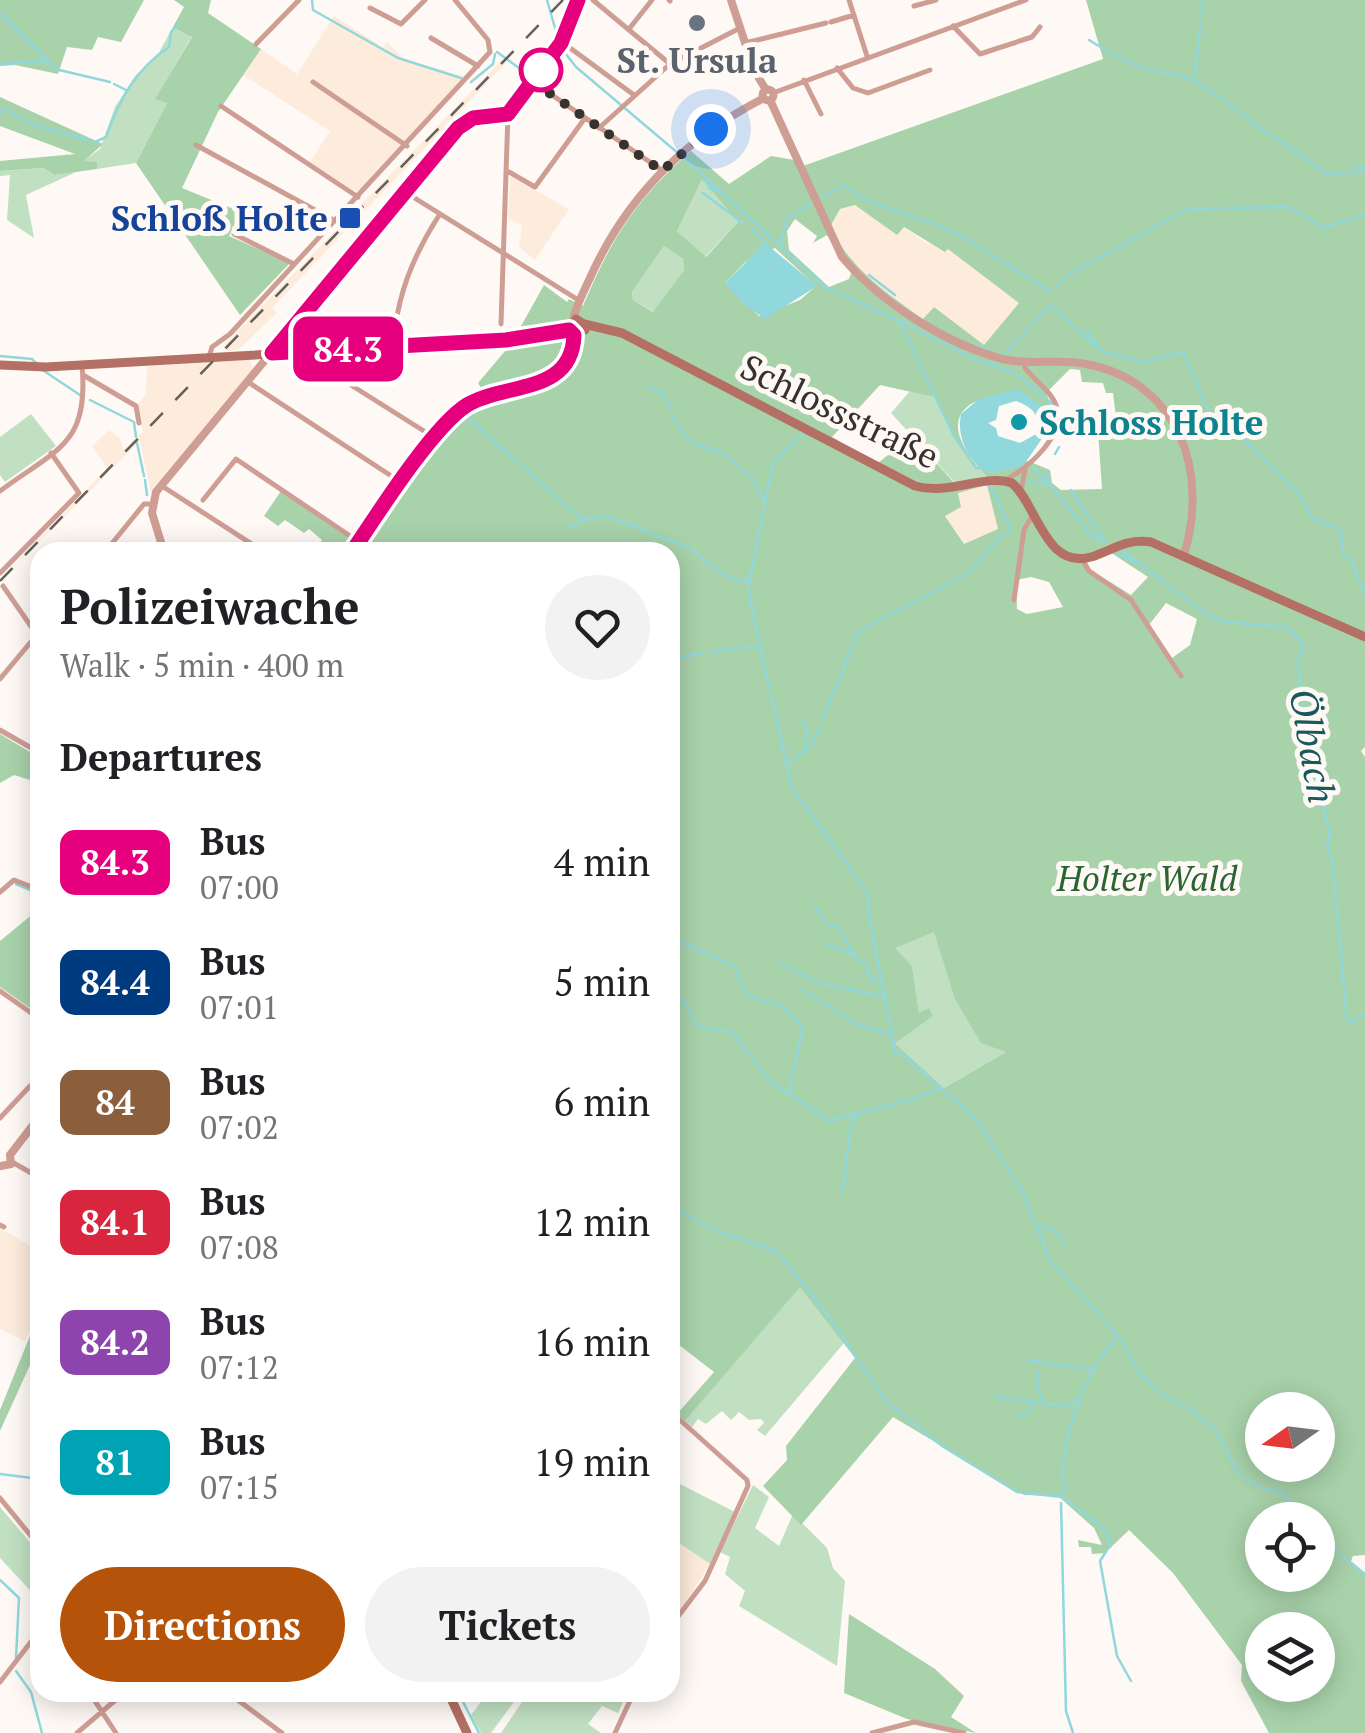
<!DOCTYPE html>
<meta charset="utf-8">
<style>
:root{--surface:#fff;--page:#f2f2f2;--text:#202124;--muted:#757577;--accent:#b45309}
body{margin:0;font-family:"PT Serif",serif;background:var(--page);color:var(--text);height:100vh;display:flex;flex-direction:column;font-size:38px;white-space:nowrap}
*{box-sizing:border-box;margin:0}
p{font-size:32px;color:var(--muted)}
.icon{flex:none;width:55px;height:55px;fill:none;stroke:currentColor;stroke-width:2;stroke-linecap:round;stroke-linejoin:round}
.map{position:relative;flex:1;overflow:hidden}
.sheet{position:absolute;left:30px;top:542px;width:650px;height:1160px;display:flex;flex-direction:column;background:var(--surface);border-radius:30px;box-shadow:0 5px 25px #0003}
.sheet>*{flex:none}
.badge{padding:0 20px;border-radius:15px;font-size:35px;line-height:65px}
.needle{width:65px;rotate:256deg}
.tools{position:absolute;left:1245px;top:1392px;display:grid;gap:20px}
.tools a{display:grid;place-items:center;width:90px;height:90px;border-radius:50%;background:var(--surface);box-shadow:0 5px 25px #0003;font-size:50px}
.you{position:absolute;width:50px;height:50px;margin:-25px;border:8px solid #fff;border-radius:50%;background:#1a73e8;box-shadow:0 0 0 15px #1a73e833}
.map>.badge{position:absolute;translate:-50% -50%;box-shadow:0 0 0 5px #fff}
h2{padding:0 30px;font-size:38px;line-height:90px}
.round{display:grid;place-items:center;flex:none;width:105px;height:105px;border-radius:52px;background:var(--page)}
.overview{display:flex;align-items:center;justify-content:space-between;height:170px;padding:0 30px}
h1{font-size:48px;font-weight:700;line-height:75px}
.action{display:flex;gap:20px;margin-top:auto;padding:20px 30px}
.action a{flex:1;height:115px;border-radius:60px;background:var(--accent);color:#fff;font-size:40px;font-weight:700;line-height:115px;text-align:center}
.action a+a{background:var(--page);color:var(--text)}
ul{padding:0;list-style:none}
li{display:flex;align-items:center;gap:30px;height:120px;padding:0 30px}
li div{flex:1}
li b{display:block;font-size:38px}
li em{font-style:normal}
li .badge{min-width:110px;font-weight:700;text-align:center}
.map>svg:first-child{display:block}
.built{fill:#fdecdb}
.green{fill:#c1e0c2}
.forest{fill:#a8d2aa;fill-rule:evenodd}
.water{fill:#90d8dc;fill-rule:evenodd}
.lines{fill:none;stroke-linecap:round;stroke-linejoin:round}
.stream{stroke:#90d8dc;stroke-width:2.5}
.minor{stroke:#ce9e95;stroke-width:5}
.tertiary{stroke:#ce9e95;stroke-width:8}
.secondary{stroke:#b47064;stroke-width:9}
.rail{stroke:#635f5a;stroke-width:2.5;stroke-dasharray:18 18;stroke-linecap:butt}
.line-casing{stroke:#fff;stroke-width:22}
.line{stroke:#e6007e;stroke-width:15}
.walk{stroke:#36322e;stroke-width:10;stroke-dasharray:0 18}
.worship-dot{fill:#6b7280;stroke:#fef9f4;stroke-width:4}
.stop-dot{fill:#fff;stroke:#e6007e;stroke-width:5}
.transit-dot{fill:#1a4fb4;stroke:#fef9f4;stroke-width:4}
.culture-dot{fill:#0f9aa8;stroke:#fef9f4;stroke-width:4}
.labels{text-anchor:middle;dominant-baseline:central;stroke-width:10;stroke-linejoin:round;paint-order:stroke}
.worship-label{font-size:35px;font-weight:bold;fill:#5b616d;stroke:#fef9f4}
.transit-label{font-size:35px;font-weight:bold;fill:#164399;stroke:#fef9f4;text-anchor:end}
.street-label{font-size:35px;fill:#36322e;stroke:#fef9f4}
.culture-label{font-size:35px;font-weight:bold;fill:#0d838f;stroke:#fef9f4;text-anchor:start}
.park-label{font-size:35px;font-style:italic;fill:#296431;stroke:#fef9f4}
.water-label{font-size:38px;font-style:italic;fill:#1b585c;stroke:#fef9f4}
</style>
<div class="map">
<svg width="1365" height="1733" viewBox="0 0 1365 1733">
<rect width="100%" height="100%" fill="#fef9f4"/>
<path class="built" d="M334,16L383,47L387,42L403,58L464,77L358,193L310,162L330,131L243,75L261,49L297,74Z
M502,60L506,63L272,308L277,313L238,350L228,351L223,346Z
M510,176L569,209L535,260L519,247L522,225L508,219Z
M856,205L897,235L903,227L927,243L948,248L1020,302L984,346L934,307L923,319L863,275L845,256L830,227L840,209Z
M249,360L253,368L151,493L140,441L0,581L107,468L92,446L109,430L120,438L124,450L143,432L137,405L146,394L147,366Z
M987,485L998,529L964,544L945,515L961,507L958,493Z
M0,1228L40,1252V1311L25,1341L0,1329Z
M670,1537L710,1564L680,1611L670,1607Z"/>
<path class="green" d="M173,27L192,36L156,98L167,103L136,163L97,169L96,162H82L100,149L115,107L135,76L157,56Z
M43,168L55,175L76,172L26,195L34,238L7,220L10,175L0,176V171Z
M702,178L738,222L705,257L677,231Z
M664,246L683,259L684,270L654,312L633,300L632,292Z
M910,391L934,397L953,436L986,476L957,485L891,413Z
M31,414L56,446L5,482L0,475V437Z
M935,931L956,999L1006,1052L944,1088L895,1043L919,1014L912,966L894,948Z
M800,1286L844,1343L765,1436L757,1430L764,1423L761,1419L749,1420L739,1412L731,1420L722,1411L706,1424L698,1419L692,1427L685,1421Z
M998,1309L1020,1328L1018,1341L1002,1337L1019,1343L1011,1361L985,1353L979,1342L981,1331L1000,1337L1002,1326L985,1321Z
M670,1479L735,1512L710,1564L670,1537Z
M753,1485L769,1497L755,1528L779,1546L793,1514L827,1548L833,1568L845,1581L837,1666L739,1606L745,1591L725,1574L730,1557L720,1552Z
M0,1507L40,1554V1601L0,1558Z
M488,1693H608L623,1702L618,1713L602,1706L588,1724L601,1733H501L524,1699L519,1695L491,1733H481L471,1715Z"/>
<path class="forest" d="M0,0H144L121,42L98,37L92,50L67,47L58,74L15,65L0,66Z
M174,0H211L208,13L261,49L218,112L182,188L241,212L229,236L290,263L240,315L136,163L167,103L155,99L192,37L173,27L184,7Z
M1086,0H1365V747L1361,751L1365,757V1555L1353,1556L1351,1561L1365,1573V1733H1269L1241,1681L1242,1665L1173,1573L1129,1530L1105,1553L1092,1554L1091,1547H1079L1078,1540L1102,1545L1094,1528L1058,1496L1024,1495L893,1417L801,1525L763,1486L787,1460L786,1446L855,1358L800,1287L685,1421L677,1414L714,1372L670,1338V552H356L460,413L488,399L478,383L511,344L544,285L567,302L569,299L583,306C611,239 636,199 691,151L729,184L771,156L800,161L803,166L1103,59ZM702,179L738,222L706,257L677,231ZM855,205L897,235L904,227L945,252L948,249L1019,303L984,345L934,307L923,319C884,291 852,270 830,227L840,209ZM795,219L817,236L813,243L827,235L851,273L849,279L829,287L789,250L787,231ZM664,246L683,259L684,270L653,312L633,300L632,292ZM775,248L816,286L800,300L759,316L725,283L745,262ZM1070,369L1080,370L1082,382L1103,383L1106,393H1113L1116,418L1101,421L1102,430L1098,431L1102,489L1061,490L1052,483L1050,470L1028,461L991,473C972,464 944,428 966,408C977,397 1004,394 1019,390L1048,425L1044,438L1056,417L1046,393ZM880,385L934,397L953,436L986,476L956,485L912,436L878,463L832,437ZM987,485L998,529L964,544L945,516L961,507L958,493ZM1110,552L1148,577L1131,595L1091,570L1086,561ZM1031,577L1049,582L1063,607L1027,614L1017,609L1016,580ZM1166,603L1197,619L1190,645L1172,658L1149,625ZM934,932L955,999L981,1043L1006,1052L944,1088L895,1043L933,1016L929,1008L919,1013L912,966L895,948ZM1262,1410H1318V1465H1262ZM1262,1520H1318V1575H1262ZM1262,1630H1318V1685H1262Z
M0,97L103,144L84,161L97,162V169L55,175L43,168L0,171V161L75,154L0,126Z
M281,491L347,536L351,545L346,552H318L315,550L322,540L309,529L304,533L285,520L278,526L264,516Z
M0,734L40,758V783L14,775L0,783Z
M40,908V1015L0,987V941Z
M40,1311V1343L0,1431V1410Z
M849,1614L935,1669L964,1696L951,1717L976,1733L907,1719L844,1693Z"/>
<path class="water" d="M765,243L817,286L765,319L745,305L725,283Z
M1018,389L1043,407L1048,430L1023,466L991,473C969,463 956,438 961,414L979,399ZM1016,401C1033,407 1039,415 1040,432L1020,443L998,436L996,428L988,423L996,420L999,406Z"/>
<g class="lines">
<path class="stream" d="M312,0L313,10L398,58L461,78
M547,0L559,42
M1,14L48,61
M1202,15L1203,0
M1089,40C1110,53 1130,65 1154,71C1164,74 1176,73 1185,77C1218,91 1239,114 1269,134
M562,49L576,67L685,159L825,287L899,321L954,436L976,468L986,469
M497,52L530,76
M0,64L48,61L55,69L110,82
M471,82L493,64L495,54
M1194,82L1201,20
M114,84L126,90
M0,112L7,110L34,125L89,140
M1272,135L1327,174L1365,171
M95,142L106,137C120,98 137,68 169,47L171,32L178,24
M1356,164L1365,168
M705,178L710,189L722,192
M703,193L743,223
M819,199L845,185C865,207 926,218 954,232
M1223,208L1289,207L1323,228L1365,215
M751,228L766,245
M957,233L1052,293
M780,244L787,219L811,203
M869,275L895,295
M1068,275L1185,210L1218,208
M1056,289L1065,277
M1053,307L1095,346
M901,321L975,360L1013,372L1053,404
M1087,331L1101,351L1143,362L1183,352L1212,418L1227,434L1237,432L1298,493L1314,519L1332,526
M975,345L992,352
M1005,353L1050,306
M0,356L32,359L36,363
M41,369L80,395
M647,387L662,392L672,411
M90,400L134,422L136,437
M463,414L582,519L608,516L689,548
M672,416L690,442L726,454L739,468
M137,443L144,476
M1055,454L1059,447
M1033,468L1049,484
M742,470L751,476L764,500
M1047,471L1049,482
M145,480L147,495
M1027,482L1049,484L1092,536L1106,542
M1071,490L1105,541
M1335,527L1341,530L1343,554L1351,559L1365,594
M568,528L584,520
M361,550L376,552
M693,550L725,576L749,582
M1122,551L1137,561
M1116,554L1140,564L1207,615L1226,622L1286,627L1304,645L1298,659L1304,729L1330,834L1327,847L1332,858L1347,1019L1351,1022L1365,1014
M961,577C983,564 988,542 1011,530L991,487
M710,652L751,646L761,649
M670,659L703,653
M769,688L748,589L773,462L802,435
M771,694L788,769
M802,719L808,729L804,748
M823,719L858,632L957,579
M788,762L811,747L821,725
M788,772L792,789L824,831
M825,833L868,895C864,904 892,1028 895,1052H900L976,1119L1021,1189L1050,1260L1119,1337
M16,884L40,894
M814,906L828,924L839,928L857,959L865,963L870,978L883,982
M670,937L737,967
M826,943L856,956
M781,963L818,983L886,997
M736,972L741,982
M743,985L746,995L783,1006L803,1026L789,1093
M670,988L674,996L685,1002L697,1027L707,1028
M803,990L858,1025L890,1034
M710,1029L732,1032L769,1080L829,1121L901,1102
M905,1102L940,1089
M842,1194L851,1125L859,1113
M670,1205L716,1231L776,1251L819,1303L887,1402L942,1446L1017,1492L1062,1497L1106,1530L1110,1547
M1037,1226L1054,1229L1065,1244
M1121,1341L1138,1371L1164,1396L1193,1411L1216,1431L1239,1474L1262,1488L1283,1493L1307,1520
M1100,1359L1117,1338
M1027,1360L1093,1370
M1038,1370L1037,1386L1043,1402
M996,1397L1064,1406L1077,1401
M1018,1416L1030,1412L1034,1400
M0,1474L40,1479
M1058,1495L1066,1489L1062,1474L1067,1439L1081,1392L1098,1362
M1061,1503L1066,1711L1073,1733
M1318,1532L1336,1551
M1107,1550L1100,1561L1117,1656L1131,1681
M1339,1554L1365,1574
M0,1580L19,1598L16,1658
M16,1671L31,1692L42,1733
M458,1692L479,1733"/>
<path class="minor" d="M593,0L670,64
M669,0L670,1
M849,0L867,56
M914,6L936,0
M370,8L401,24L425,0
M831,22L854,15
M953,26L980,54L1032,37L1040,27
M629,29L652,0
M431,38L478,66
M562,42L634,95
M745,43L826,23
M256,44L299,0
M837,68L853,88L868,93L930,70
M804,80L821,114
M313,82L407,146
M533,82L663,171
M773,93L1026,0
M221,106L358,197
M599,128L670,64L740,28
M196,145L335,221
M509,172L535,187L585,118
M405,192L580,301
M234,234L294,264
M501,324L508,113
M394,347C395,299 413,256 438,217
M314,351L316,363L435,438
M209,357L212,347L230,334L490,52L488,40L455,0
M83,375L136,406L139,423
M248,382L402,483
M1006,480C1028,467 1067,436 1056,405C1051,391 1034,380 1025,368V362
M162,486L264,552
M0,491C58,448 89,445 82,365
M1021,491L1025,470
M203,500L236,459L359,542
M207,550L209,552
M105,552L144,504H152
M1082,559L1089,571L1131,600L1181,676
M0,573L79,493L51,453
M3,586L37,635
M1014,600L1024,530L1032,516
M0,679L40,631
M0,730L40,753
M0,892L14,880L40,890
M0,991L40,1019
M0,1118L30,1086
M12,1162L40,1178
M0,1225L4,1227
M670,1411L747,1480L748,1486L705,1581L670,1627
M0,1498L40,1547
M0,1682L40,1630
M89,1692L116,1733
M227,1692L282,1733
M77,1733L125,1692
M615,1733L634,1692
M872,1733L914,1722L964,1733"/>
<path class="tertiary" d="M731,0L754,70L766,90
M762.5 95a5.5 5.5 0 1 1 11 0a5.5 5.5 0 1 1-11 0Z
M770,100L842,257C881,303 945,343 1002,359C1030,366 1058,358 1086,364C1180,382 1209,472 1184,555
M573,320C576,306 584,291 590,278C626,197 686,138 764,98
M164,552L152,513L156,492L457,128L473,117L503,116C538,89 564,41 578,0
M10,1155L40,1116
M1,1166L11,1164L10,1155"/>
<path class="secondary" d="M584,324L622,333L915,486C949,496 985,473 1012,483C1037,504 1045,570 1091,557C1113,550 1126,538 1151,542L1365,637
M569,331L576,319L584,324L585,330
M0,365L46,367L482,342L569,330
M352,552L459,410L484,397L556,375L580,335
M448,1692L467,1733"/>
<path class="rail" d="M0,581L563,0"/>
</g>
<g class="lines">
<defs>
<path id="line" d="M352,552C376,516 433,426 467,405C506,382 572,395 574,335L569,330L506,340L272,353L458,128L473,118L508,114L561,43L578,0"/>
</defs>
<use href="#line" class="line-casing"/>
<use href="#line" class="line"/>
<path class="walk" d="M541,70L532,81L662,171L711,129"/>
</g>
<circle class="worship-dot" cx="697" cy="23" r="10"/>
<circle class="stop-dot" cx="541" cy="70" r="20"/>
<rect class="transit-dot" x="338" y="206" width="24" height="24" rx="5"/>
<circle class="culture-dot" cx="1019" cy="422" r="10"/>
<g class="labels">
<g class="worship-label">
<text x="697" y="60">St. Ursula</text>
</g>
<g class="transit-label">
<text x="328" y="218">Schloß Holte</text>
</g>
<g class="street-label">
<text transform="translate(840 411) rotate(26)">Schlossstraße</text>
</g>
<g class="culture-label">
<text x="1039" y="422">Schloss Holte</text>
</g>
<g class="park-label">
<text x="1147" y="878">Holter Wald</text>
</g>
<g class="water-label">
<text transform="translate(1313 746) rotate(80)">Ölbach</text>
</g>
</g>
</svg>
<div class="tools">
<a><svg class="needle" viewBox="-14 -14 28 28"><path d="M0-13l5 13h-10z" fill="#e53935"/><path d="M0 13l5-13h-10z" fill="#757577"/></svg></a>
<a><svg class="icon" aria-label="locate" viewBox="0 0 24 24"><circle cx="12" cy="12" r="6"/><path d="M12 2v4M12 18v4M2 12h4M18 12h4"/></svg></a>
<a><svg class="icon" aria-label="layers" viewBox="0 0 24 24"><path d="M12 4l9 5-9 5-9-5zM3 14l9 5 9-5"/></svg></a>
</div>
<div class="you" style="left:711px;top:129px"></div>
<b class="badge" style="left:348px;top:349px;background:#e6007e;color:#fff">84.3</b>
<section class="sheet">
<div class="overview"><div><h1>Polizeiwache</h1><p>Walk · 5 min · 400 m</p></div><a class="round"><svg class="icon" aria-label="heart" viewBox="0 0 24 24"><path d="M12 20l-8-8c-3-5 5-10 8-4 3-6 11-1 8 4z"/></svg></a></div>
<h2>Departures</h2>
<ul>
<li><span class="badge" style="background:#e6007e;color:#fff">84.3</span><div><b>Bus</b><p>07:00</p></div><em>4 min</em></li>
<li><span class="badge" style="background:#003b80;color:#fff">84.4</span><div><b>Bus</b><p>07:01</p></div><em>5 min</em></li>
<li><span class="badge" style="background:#8b5e3c;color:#fff">84</span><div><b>Bus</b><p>07:02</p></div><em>6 min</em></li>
<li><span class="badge" style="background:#d7263d;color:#fff">84.1</span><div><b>Bus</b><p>07:08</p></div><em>12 min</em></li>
<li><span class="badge" style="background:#8e44ad;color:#fff">84.2</span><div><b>Bus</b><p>07:12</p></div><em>16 min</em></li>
<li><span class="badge" style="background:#00a3b4;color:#fff">81</span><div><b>Bus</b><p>07:15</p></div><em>19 min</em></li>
</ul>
<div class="action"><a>Directions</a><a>Tickets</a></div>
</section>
</div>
